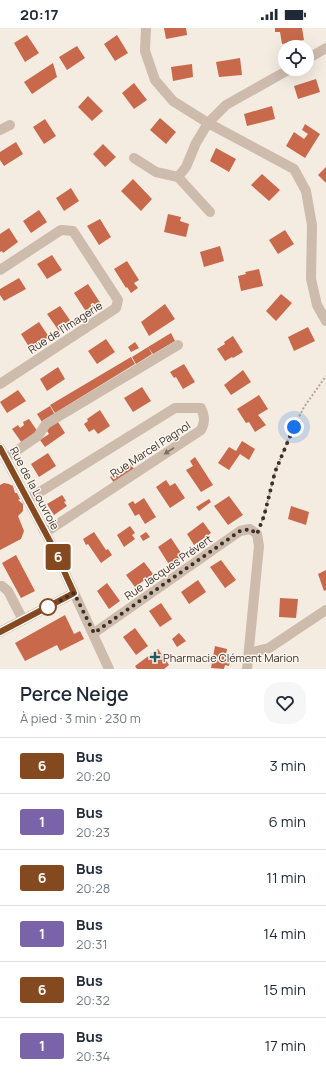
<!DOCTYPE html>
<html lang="fr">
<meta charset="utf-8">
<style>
:root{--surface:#fff;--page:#f6f6f7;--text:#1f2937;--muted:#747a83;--line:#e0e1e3}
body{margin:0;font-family:Manrope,sans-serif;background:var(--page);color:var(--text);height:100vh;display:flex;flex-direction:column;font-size:15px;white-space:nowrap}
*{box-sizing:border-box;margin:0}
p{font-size:13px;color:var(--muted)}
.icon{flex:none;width:22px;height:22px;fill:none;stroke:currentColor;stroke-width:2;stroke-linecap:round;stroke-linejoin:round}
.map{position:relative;height:641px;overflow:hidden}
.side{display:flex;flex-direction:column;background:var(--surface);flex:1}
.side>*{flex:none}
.badge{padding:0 8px;border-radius:3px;font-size:14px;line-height:26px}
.controls{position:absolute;left:278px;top:12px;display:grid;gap:8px}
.controls a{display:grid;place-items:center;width:36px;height:36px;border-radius:50%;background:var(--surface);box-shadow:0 4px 16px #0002;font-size:20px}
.you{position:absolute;width:20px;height:20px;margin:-10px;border:3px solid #fff;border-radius:50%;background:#1a73e8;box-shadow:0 0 0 6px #1a73e833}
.map>.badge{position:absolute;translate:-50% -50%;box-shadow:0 0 0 2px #fff}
.round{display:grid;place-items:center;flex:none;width:42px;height:42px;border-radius:16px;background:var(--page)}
.headline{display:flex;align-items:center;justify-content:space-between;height:68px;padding:0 20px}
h1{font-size:19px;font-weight:600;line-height:30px}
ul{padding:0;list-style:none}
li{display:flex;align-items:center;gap:12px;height:56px;padding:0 20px;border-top:1px solid var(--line)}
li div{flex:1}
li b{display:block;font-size:15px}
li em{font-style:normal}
li .badge{min-width:44px;font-weight:700;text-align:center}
.status{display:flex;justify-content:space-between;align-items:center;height:28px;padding:0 20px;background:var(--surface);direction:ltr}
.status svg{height:11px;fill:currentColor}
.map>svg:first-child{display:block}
.building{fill:#c8694b}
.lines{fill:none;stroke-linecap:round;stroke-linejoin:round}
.path{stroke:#b9a596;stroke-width:2;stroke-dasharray:2 2;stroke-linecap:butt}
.minor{stroke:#cdbbac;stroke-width:10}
.oneway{fill:#7d6f65}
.line-casing{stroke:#fff;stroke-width:9}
.line{stroke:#85491f;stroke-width:6}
.walk{stroke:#3b302b;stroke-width:4;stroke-dasharray:0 7.2}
.stop-dot{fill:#fff;stroke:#85491f;stroke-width:2}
.poi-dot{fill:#1f5a5e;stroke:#fbf5ee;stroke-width:1.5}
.labels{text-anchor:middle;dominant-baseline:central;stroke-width:3;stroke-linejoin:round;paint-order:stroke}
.street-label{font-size:11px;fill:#3b302b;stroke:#fbf5ee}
.poi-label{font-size:11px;fill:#3b302b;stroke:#fbf5ee;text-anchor:start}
</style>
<div class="status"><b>20:17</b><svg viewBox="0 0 49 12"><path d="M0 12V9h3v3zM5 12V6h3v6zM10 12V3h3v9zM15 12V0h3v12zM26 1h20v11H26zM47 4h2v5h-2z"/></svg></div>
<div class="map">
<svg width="326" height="641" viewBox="0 0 326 641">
<rect width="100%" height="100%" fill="#f4ebe1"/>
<path class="building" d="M164,0H186L187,7L166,11Z
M275,0H302L304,12L282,16L280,4H275Z
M27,7L39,25L25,34L14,15Z
M117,7L128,25L115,33L104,16Z
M77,18L85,30L67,42L59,29Z
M240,30L242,47L219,49L216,34Z
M53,35L57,49L32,66L24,54Z
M192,36L193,49L173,53L171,39Z
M316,51L320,64L298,71L294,58Z
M134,55L147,72L134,81L122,65Z
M88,68L103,83L92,93L78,79Z
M272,78L275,91L247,98L244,86Z
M160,90L176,104L166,116L150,102Z
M45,91L56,108L44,116L33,99Z
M305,96L320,106L305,130L286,118L294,104L304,111L308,106L302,102Z
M16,114L23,126L4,138L0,132V124Z
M103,116L116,129L105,139L93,126Z
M216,120L236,131L229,144L210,133Z
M326,139V155L318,147Z
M262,146L280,162L269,173L251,157Z
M133,151L152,171L141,183L121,163Z
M71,160L79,173L64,183L56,170Z
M39,182L47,194L31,205L23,193Z
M168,186L181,189L180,193L189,196L186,209L164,204Z
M100,191L111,209L99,217L87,198Z
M9,200L18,214L3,225L2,223L0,224V206Z
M285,202L294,216L278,226L269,212Z
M220,218L224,233L204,239L200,224Z
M52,227L62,242L47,251L37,236Z
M127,233L139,252L134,255L138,260L131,265L127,259L126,260L114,241Z
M259,241L263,258L241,263L238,248L246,246L245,244Z
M19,250L26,261L4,273L0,267V261Z
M88,256L101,276L87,285L74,265Z
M281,266L292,275L276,293L266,283Z
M165,276L175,291L149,308L141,294Z
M60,278L72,295L59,303L47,286Z
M39,294L49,309L31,322L21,306Z
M308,299L315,313L294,323L288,309Z
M171,305L175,313L153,326L148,319Z
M233,308L243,324L233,330L232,329L225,333L217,321L225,316L224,314Z
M106,311L115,324L97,336L88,323Z
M135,314L139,320L131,324L128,319Z
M148,319L152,326L136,336L132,329Z
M131,329L135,336L55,385L50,377Z
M184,336L195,354L183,361L176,349L174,350L170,344Z
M58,339L65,351L47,363L40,351Z
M243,342L251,354L231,367L224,357Z
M142,359L151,373L133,384L124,370Z
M18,362L26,373L7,385L0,374Z
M259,367L268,381L258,387L266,397L255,404L249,394L246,395L237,381Z
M50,378L55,387L42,394L37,386Z
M100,382L110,398L98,406L94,401L89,404L84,396L88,393L87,391Z
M29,391L38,404L22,415L12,401L18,397L20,400L24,397L23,394Z
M58,394L65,405L45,419L40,412L49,406L46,401Z
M242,413L255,421L249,432L240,426L229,442L218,435L229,419L236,423Z
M48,425L56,438L39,449L31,436Z
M195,429L213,457L201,464L186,442L193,438L190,433Z
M131,436L134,441L114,455L110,449Z
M166,452L170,458L175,455L185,470L170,480L156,459Z
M4,455L9,456L13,458L15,465H17L20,471L18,472L23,476V483L18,488L24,503L21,511L0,522V457Z
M62,467L66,473L64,474L67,478L54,487L47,476Z
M229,468L243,487L228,497L214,478Z
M144,470L156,489L145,496L139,486L135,488L128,476L133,473L135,476Z
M209,471L211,474L199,483L196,479Z
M291,478L309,484L306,497L288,491Z
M203,494L211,505L194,517L187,506Z
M130,498L135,505L132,507L135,511L124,519L117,507Z
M94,504L106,522L108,521L112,527L101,535L88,516L86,517L83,511Z
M146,504L150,509L143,513L140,508Z
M171,510L183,528L170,538L158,519Z
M16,527L35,563L21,570L2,535Z
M221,532L236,552L225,560L210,539Z
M144,534L153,546L135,559L126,547Z
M326,542V562L324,563L318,546Z
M198,552L206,564L189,576L181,564Z
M107,555L120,573L109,581L97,563Z
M280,570L298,571L296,590L279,589Z
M161,575L172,591L160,599L149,583Z
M65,587L74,606L80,603L84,611L60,623L57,617L25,633L15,615Z
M135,600L148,618L136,627L123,609Z
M179,605L186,613L177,619L172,611Z
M215,618L227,621L226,627L231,628L229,638L225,637L224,641L211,640Z
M158,621L169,637L164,641H137L135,638Z"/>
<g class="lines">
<path class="path" d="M260,497L264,488L275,444L289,409L304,379L326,348"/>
<path class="minor" d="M146,0L145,23L155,52L173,73L208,95L294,141L306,163L312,197L311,251L317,277L326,293
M307,31L326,20
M0,102L10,97
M134,130L156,144L178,149L186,139L196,115L208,95L226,77L290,41
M178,149L210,184
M0,242L61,202L73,203L118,272L116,280L0,356
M0,420L53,519L109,641
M6,430L38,408L46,396L178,317
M27,472L175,380H201C205,389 205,394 201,402L49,502L44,503
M0,558H2L8,563L23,592
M0,604L74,565
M94,605L240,503L250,501L257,506L259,518L247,641
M249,625L269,620L326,582"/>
</g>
<defs><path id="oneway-solid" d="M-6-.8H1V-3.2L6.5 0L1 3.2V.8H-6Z"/></defs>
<use class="oneway" href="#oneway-solid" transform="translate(169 423) rotate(147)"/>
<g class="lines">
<defs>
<path id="line" d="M0,420L53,519L74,565L0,604"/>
</defs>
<use href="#line" class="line-casing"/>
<use href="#line" class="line"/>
<path class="walk" d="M48,579L74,565L94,605L240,503L250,501L257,506L264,488L275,444L294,399"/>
</g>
<circle class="stop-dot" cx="48" cy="579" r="8"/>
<path class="poi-dot" d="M153 623h4v4h4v4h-4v4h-4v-4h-4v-4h4z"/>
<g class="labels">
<g class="street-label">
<text transform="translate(65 299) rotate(-33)">Rue de l'Imagerie</text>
<text transform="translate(150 421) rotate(-33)">Rue Marcel Pagnol</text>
<text transform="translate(35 460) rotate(62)">Rue de la Louvroie</text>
<text transform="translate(168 539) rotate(-35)">Rue Jacques Prévert</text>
</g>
<g class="poi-label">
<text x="163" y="629">Pharmacie Clément Marion</text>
</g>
</g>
</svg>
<div class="controls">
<a><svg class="icon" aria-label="locate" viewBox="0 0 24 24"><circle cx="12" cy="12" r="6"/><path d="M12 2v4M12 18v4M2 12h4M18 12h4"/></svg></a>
</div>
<div class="you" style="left:294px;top:399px"></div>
<b class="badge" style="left:58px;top:529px;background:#85491f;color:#fff">6</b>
</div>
<section class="side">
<div class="headline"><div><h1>Perce Neige</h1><p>À pied · 3 min · 230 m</p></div><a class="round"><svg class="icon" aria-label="heart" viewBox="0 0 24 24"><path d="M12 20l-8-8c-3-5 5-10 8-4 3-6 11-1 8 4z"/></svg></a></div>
<ul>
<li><span class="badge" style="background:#85491f;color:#fff">6</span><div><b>Bus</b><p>20:20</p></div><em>3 min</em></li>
<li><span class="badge" style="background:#7a63a9;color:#fff">1</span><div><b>Bus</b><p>20:23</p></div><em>6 min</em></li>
<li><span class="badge" style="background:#85491f;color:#fff">6</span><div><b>Bus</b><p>20:28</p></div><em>11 min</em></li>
<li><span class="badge" style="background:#7a63a9;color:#fff">1</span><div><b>Bus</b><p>20:31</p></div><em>14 min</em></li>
<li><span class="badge" style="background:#85491f;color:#fff">6</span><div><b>Bus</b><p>20:32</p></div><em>15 min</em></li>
<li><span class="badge" style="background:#7a63a9;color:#fff">1</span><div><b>Bus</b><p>20:34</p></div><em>17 min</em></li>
</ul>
</section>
